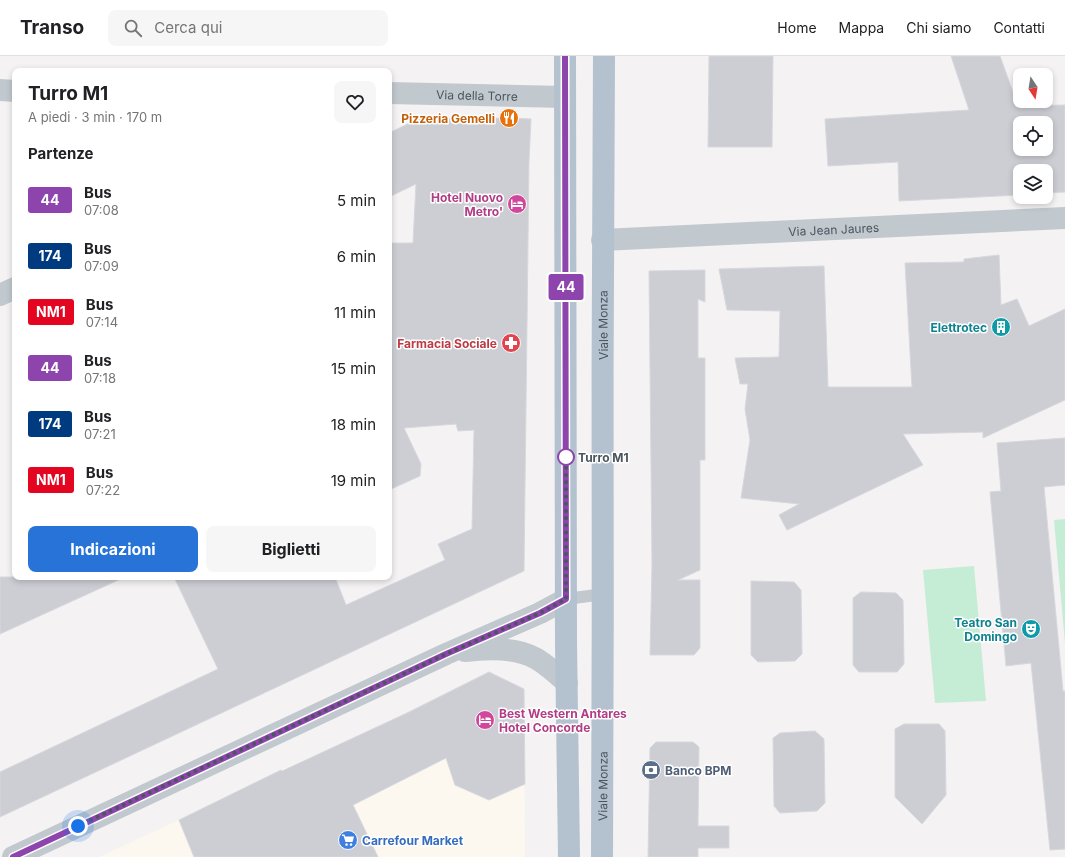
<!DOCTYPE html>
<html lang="it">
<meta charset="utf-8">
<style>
:root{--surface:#fff;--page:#f6f6f6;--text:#202124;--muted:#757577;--line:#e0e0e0;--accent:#2873d8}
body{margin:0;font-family:Inter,sans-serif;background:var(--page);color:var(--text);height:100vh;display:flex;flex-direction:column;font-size:15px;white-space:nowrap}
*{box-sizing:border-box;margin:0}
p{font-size:13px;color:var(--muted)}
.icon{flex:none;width:22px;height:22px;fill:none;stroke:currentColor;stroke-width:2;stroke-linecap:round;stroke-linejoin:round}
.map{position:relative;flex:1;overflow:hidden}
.sheet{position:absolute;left:12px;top:12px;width:380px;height:512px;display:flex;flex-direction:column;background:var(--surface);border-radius:8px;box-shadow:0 2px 6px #0003}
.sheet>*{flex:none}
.badge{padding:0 8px;border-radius:3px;font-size:14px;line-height:26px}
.needle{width:26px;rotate:168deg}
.tools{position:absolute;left:1013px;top:12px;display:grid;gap:8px}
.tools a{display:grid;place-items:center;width:40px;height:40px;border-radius:8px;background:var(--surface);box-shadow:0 2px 6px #0003;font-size:20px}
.you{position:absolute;width:20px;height:20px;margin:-10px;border:3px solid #fff;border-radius:50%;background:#1a73e8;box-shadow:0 0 0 6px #1a73e833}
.map>.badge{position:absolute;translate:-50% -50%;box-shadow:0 0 0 2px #fff}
h2{padding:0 16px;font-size:15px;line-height:36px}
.round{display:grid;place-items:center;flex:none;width:42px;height:42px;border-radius:8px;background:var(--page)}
.headline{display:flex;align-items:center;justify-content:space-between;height:68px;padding:0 16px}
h1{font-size:19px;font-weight:700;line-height:30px}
.primary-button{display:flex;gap:8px;margin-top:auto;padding:8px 16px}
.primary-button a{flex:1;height:46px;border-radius:8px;background:var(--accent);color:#fff;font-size:16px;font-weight:700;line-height:46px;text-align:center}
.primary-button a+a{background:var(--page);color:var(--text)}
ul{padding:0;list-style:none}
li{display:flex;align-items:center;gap:12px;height:56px;padding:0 16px}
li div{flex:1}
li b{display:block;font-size:15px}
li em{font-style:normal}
li .badge{min-width:44px;font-weight:700;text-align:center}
header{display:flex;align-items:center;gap:24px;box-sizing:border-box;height:56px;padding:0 20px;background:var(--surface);border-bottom:1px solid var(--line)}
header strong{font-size:19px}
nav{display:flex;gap:22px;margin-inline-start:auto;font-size:14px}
.search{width:280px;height:36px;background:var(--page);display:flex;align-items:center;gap:10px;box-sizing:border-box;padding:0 14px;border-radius:8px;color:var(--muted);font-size:15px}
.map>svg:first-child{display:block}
.commercial{fill:#fcf8ef}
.green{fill:#c5edd5}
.building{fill:#ccced4;stroke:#d7d8dd;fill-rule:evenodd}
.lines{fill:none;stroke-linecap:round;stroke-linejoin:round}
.lane{stroke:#c1c9cf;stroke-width:12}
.street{stroke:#c1c9cf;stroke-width:22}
.primary{stroke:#b4c1ce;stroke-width:22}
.line-casing{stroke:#fff;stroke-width:9}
.line{stroke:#8e44ad;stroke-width:6}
.walk{stroke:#4b555e;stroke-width:4;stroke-dasharray:0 7.2}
.stop-dot{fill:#fff;stroke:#8e44ad;stroke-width:2}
.labels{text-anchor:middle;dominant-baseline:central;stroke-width:3;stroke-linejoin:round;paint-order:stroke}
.street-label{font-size:12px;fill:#4b555e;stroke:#fff}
.food-label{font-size:12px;font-weight:bold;fill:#c56008;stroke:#fff;text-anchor:end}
.hotel-label{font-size:12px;font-weight:bold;fill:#b23c85;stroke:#fff;text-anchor:end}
.culture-label{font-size:12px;font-weight:bold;fill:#0d838f;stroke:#fff;text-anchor:end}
.health-label{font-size:12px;font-weight:bold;fill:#be3a42;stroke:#fff;text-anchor:end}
.stop-label{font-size:12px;font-weight:bold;fill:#4b555e;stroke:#fff;text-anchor:start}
.service-label{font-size:12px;font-weight:bold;fill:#4e5e75;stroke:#fff;text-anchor:start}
.shop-label{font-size:12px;font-weight:bold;fill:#366cbe;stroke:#fff;text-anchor:start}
</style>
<header>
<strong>Transo</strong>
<div class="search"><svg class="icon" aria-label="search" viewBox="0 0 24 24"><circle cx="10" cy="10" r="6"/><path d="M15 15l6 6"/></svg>Cerca qui</div>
<nav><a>Home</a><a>Mappa</a><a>Chi siamo</a><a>Contatti</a></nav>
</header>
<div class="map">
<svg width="1065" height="801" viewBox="0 0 1065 801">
<rect width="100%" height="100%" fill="#f4f2f2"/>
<path class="commercial" d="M489,616L524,633L525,801H99L179,764L281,714L407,657Z"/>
<path class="green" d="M1065,463V587L1054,464Z
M974,510L986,645L935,647L923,514Z"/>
<path class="building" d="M709,0H773L772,91H708Z
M951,0H1000L1018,50L1065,49V136L1046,137V115H1020V139L899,145L898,106L828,110L825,63L969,54ZM1020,67H1046V93H1020Z
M509,62L531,63L529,105L524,515L0,761V716L218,613L174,521H335L346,549L445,504L438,488L472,473L474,374L458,375L456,368L404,372L421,408L420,420L389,434V187H413L416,128L389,141V77L418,63Z
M999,199L1001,249L1017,243L1029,270L1065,253V344L983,382V376L903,378L923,409L787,474L779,459L799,448L741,442L750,384L745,353L748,328H740L735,302L779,301L780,255L727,254L719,213L824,210L828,331H912L905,207L964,206V203Z
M705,214V246L698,243V302H705V404H700V514L678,524H700V592L694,599H650L652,509L649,215Z
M1065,382V429L1044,431L1063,635H1065V793L1050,794L1031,607L1006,610L990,436L1001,435L997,387Z
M0,521H125L0,578Z
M751,525L794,526L801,534L802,598L795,605L758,606L751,599Z
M861,536L896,537L903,544L904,608L897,616H859L853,609V542Z
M489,616L524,633L525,728L489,744L455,729L446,702L353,749L378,801H194L179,764L281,714L282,715L407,657Z
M904,668H939L945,675L946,739L922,768L895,741V673Z
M815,675L824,683L825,747L817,755L780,757L774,750L773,682L780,677Z
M656,686H693L699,691L698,770H729V792H698V801H648L650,692Z"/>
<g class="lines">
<path class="lane" d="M566,543L604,538"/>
<g class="street">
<path d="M0,34L15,35"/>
<path id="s1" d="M389,37L565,41"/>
<path id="s2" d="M602,184L1065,162"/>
<path d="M0,239L15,232"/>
<path d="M465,595C488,592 514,591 535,602C546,608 557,618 567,627"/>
<path d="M13,801L446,598L540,557L566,543"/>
</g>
<g class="primary">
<path d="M565,0L566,587L569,801"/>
<path id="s3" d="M602,801C604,534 601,267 604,0"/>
</g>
</g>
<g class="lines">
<defs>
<path id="line" d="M13,801L446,598L540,557L566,543L565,0"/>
</defs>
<use href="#line" class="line-casing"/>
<use href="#line" class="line"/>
<path class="walk" d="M78,770L446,598L540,557L566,543V395V401"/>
</g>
<defs>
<symbol id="restaurant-disc" viewBox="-11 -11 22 22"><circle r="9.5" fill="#e8710a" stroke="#fff"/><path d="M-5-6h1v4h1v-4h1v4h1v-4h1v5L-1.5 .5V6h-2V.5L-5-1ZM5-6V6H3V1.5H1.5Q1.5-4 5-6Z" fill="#fff"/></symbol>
<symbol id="hotel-disc" viewBox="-11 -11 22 22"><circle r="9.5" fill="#d1479c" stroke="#fff"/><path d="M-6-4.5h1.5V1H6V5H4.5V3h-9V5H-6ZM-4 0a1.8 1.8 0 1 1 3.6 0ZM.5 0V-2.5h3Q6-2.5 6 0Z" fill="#fff"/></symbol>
<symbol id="building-disc" viewBox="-11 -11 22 22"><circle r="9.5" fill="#0f9aa8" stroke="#fff"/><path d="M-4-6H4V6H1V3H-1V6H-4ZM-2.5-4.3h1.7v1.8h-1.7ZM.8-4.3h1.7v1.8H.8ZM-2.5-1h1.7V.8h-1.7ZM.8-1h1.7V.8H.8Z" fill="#fff"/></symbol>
<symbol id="pharmacy-disc" viewBox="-11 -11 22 22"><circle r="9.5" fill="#e0444e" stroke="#fff"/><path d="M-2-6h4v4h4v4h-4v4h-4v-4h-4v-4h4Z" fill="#fff"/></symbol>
<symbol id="theatre-disc" viewBox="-11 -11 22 22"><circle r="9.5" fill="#0f9aa8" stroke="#fff"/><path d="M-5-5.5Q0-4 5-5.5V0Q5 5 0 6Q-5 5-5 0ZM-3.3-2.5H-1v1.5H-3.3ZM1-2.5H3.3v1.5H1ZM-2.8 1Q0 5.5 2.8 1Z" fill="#fff"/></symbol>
<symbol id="bank-disc" viewBox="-11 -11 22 22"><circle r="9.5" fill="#5c6f8a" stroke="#fff"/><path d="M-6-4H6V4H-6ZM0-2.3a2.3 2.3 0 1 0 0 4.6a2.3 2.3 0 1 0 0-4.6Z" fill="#fff"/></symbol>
<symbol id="supermarket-disc" viewBox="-11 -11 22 22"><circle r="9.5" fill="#3f7fe0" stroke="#fff"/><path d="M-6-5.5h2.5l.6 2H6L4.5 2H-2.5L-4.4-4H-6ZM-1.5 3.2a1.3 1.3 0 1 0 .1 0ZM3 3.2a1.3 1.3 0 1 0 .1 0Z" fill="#fff"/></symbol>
</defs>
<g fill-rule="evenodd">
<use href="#restaurant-disc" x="498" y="51" width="22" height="22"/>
<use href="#hotel-disc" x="506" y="137" width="22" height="22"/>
<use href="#building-disc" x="990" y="260" width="22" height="22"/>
<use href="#pharmacy-disc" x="500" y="276" width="22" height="22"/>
<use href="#theatre-disc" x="1020" y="562" width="22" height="22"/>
<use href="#hotel-disc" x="474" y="653" width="22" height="22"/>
<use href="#bank-disc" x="640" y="703" width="22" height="22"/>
<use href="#supermarket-disc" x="337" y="773" width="22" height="22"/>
</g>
<circle class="stop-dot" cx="566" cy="401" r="8"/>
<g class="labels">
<g class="street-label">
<text stroke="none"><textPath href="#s1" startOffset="88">Via della Torre</textPath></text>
<text stroke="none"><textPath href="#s2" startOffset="232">Via Jean Jaures</textPath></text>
<text stroke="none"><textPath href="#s3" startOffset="532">Viale Monza</textPath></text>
<text stroke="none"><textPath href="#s3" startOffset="71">Viale Monza</textPath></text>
</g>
<g class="food-label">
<text x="495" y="62">Pizzeria Gemelli</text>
</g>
<g class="hotel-label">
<text x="503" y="141">Hotel Nuovo<tspan x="503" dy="14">Metro'</tspan></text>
<text x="499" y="657" text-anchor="start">Best Western Antares<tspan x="499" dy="14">Hotel Concorde</tspan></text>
</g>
<g class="culture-label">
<text x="987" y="271">Elettrotec</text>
<text x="1017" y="566">Teatro San<tspan x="1017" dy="14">Domingo</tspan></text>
</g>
<g class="health-label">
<text x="497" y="287">Farmacia Sociale</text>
</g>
<g class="stop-label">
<text x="578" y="401">Turro M1</text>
</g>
<g class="service-label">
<text x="665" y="714">Banco BPM</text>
</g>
<g class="shop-label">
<text x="362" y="784">Carrefour Market</text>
</g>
</g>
</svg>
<div class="tools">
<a><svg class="needle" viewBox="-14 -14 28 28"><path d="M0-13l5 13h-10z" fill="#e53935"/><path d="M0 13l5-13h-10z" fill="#757577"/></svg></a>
<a><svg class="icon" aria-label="locate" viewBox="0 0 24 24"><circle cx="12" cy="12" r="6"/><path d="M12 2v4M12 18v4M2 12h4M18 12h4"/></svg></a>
<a><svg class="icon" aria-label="layers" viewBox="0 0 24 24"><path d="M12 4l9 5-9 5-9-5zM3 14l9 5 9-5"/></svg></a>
</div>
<div class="you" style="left:78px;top:770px"></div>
<b class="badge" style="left:566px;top:231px;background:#8e44ad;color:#fff">44</b>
<section class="sheet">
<div class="headline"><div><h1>Turro M1</h1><p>A piedi · 3 min · 170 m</p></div><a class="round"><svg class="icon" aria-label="heart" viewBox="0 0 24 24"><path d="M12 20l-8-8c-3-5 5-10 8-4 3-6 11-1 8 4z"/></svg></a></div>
<h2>Partenze</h2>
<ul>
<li><span class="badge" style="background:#8e44ad;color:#fff">44</span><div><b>Bus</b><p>07:08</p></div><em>5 min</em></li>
<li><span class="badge" style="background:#003b80;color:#fff">174</span><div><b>Bus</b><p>07:09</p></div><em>6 min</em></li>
<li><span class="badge" style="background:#e40520;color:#fff">NM1</span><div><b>Bus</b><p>07:14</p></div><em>11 min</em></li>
<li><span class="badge" style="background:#8e44ad;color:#fff">44</span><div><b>Bus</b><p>07:18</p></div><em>15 min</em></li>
<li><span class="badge" style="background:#003b80;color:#fff">174</span><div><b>Bus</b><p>07:21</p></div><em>18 min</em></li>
<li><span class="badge" style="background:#e40520;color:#fff">NM1</span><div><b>Bus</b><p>07:22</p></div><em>19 min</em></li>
</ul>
<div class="primary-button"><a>Indicazioni</a><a>Biglietti</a></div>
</section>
</div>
